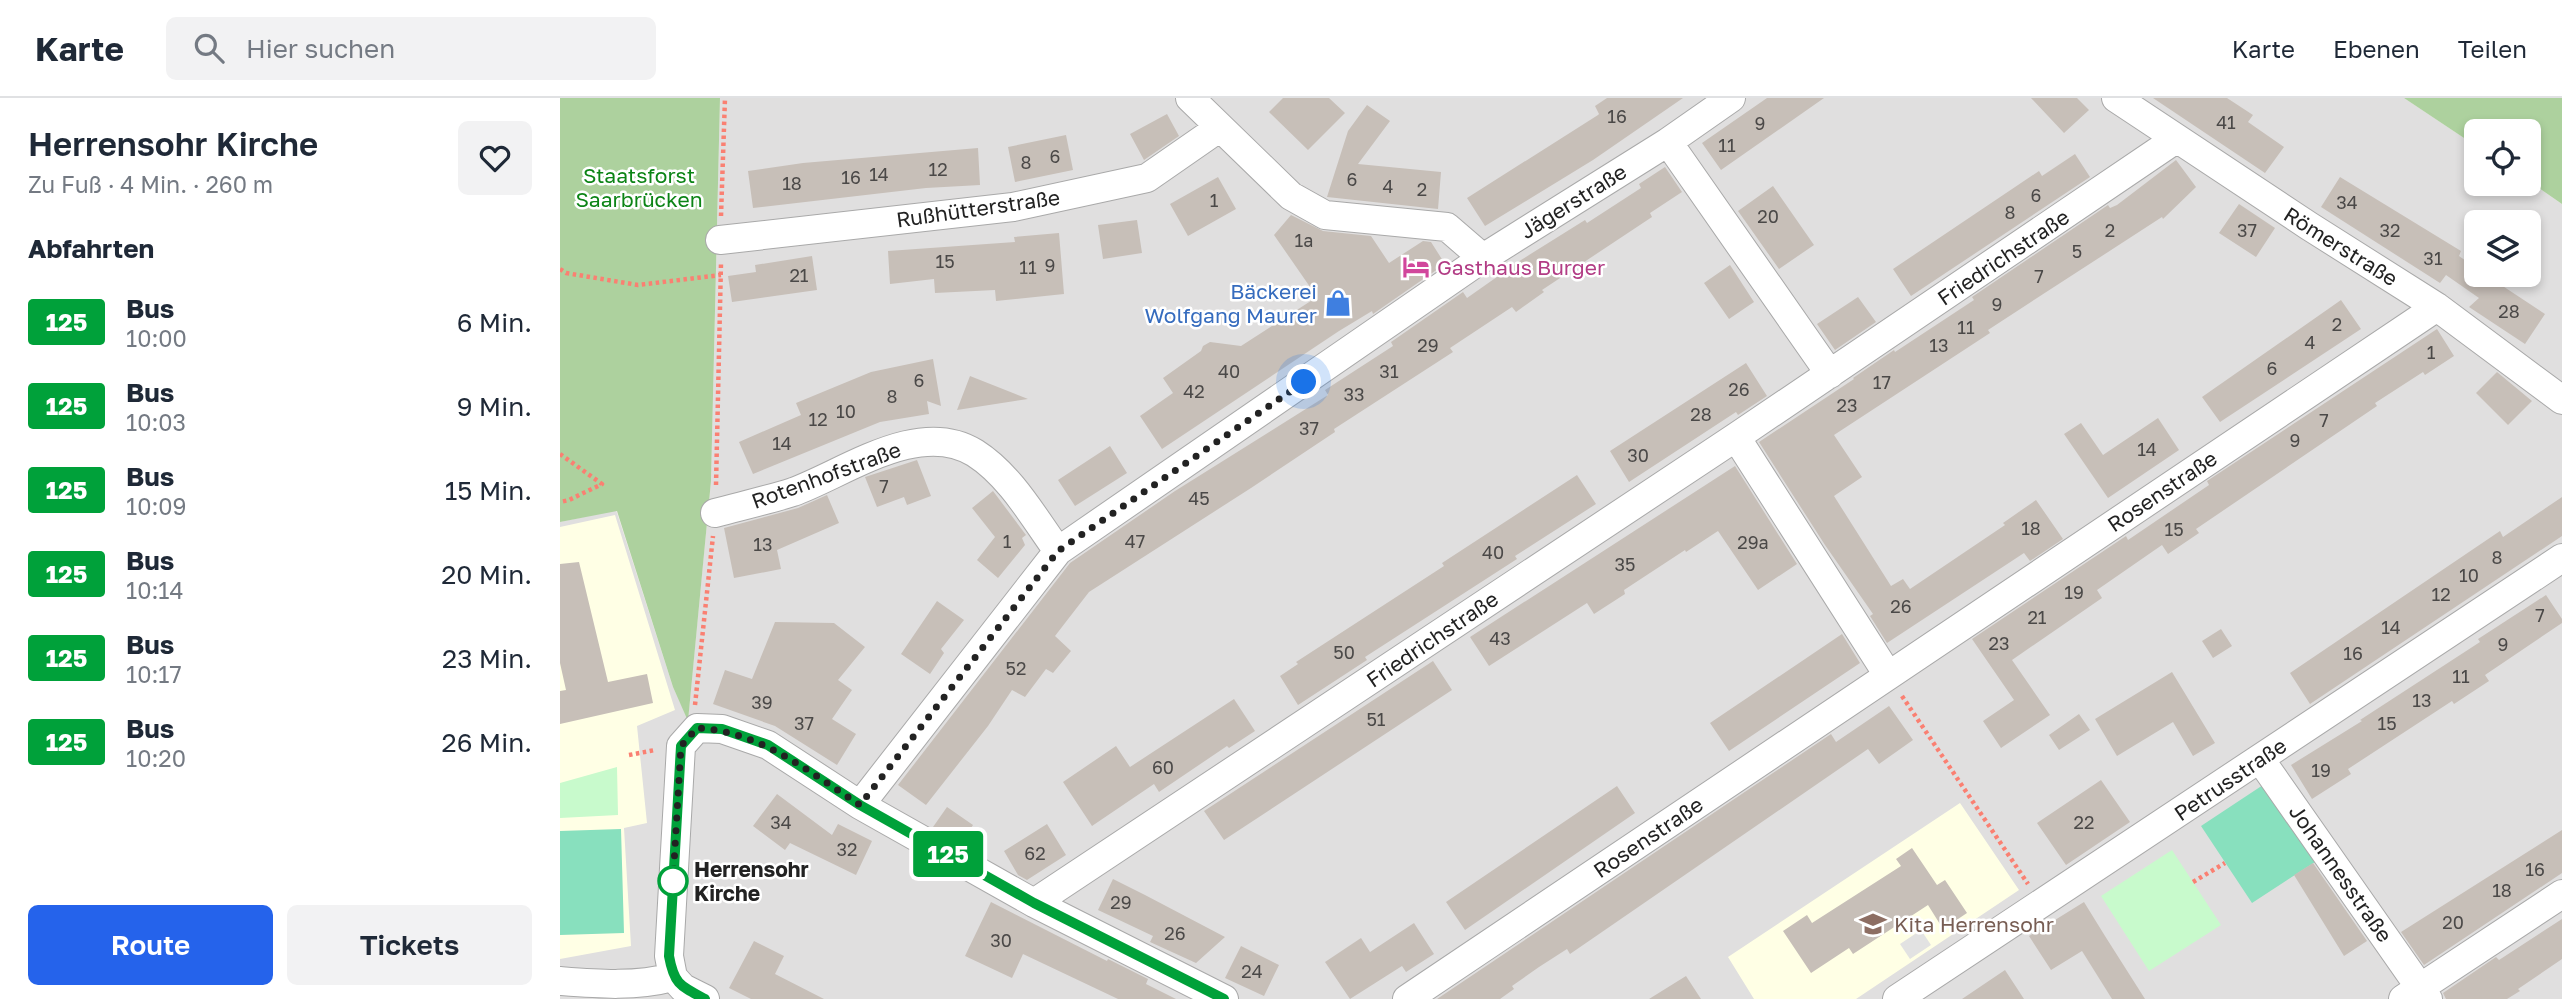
<!DOCTYPE html>
<html lang="de">
<meta charset="utf-8">
<style>
:root{--surface:#fff;--page:#f2f2f3;--text:#1f2937;--muted:#747a83;--line:#e0e1e3;--accent:#2563eb}
body{margin:0;font-family:"Golos Text",sans-serif;background:var(--page);color:var(--text);height:100vh;display:flex;flex-direction:column;font-size:26px;white-space:nowrap}
*{box-sizing:border-box;margin:0}
p{font-size:23px;color:var(--muted)}
.icon{flex:none;width:38px;height:38px;fill:none;stroke:currentColor;stroke-width:2;stroke-linecap:round;stroke-linejoin:round}
.map{position:relative;flex:1;overflow:hidden}
.sheet{display:flex;flex-direction:column;background:var(--surface);width:560px}
.sheet>*{flex:none}
.badge{padding:0 14px;border-radius:5px;font-size:24px;line-height:46px}
.buttons{position:absolute;left:1904px;top:21px;display:grid;gap:14px}
.buttons a{display:grid;place-items:center;width:77px;height:77px;border-radius:10px;background:var(--surface);box-shadow:0 4px 10px #0003;font-size:35px}
.you{position:absolute;width:35px;height:35px;margin:-18px;border:5px solid #fff;border-radius:50%;background:#1a73e8;box-shadow:0 0 0 10px #1a73e833}
.map>.badge{position:absolute;translate:-50% -50%;box-shadow:0 0 0 4px #fff}
h2{padding:0 28px;font-size:26px;line-height:63px}
.round{display:grid;place-items:center;flex:none;width:74px;height:74px;border-radius:10px;background:var(--page)}
.summary{display:flex;align-items:center;justify-content:space-between;height:119px;padding:0 28px}
h1{font-size:33px;font-weight:600;line-height:52px}
.cta{display:flex;gap:14px;margin-top:auto;padding:14px 28px}
.cta a{flex:1;height:80px;border-radius:10px;background:var(--accent);color:#fff;font-size:28px;font-weight:600;line-height:80px;text-align:center}
.cta a+a{background:var(--page);color:var(--text)}
ul{padding:0;list-style:none}
li{display:flex;align-items:center;gap:21px;height:84px;padding:0 28px}
li div{flex:1}
li b{display:block;font-size:26px}
li em{font-style:normal}
li .badge{min-width:77px;font-weight:700;text-align:center}
header{display:flex;align-items:center;gap:42px;box-sizing:border-box;height:98px;padding:0 35px;background:var(--surface);border-bottom:2px solid var(--line)}
header strong{font-size:33px}
nav{display:flex;gap:38px;margin-inline-start:auto;font-size:24px}
.search{width:490px;height:63px;background:var(--page);display:flex;align-items:center;gap:18px;box-sizing:border-box;padding:0 24px;border-radius:10px;color:var(--muted);font-size:26px}
main{display:flex;flex:1;min-height:0}
.map>svg:first-child{display:block}
.residential{fill:#e0dfdf;fill-rule:evenodd}
.education{fill:#ffffe5}
.forest{fill:#add19e}
.park{fill:#c8facc}
.pitch{fill:#88e0be}
.parking{fill:#e2e2e2}
.building{fill:#c7bfb8}
.lines{fill:none;stroke-linecap:round;stroke-linejoin:round}
.minor-casing{stroke:#a9a9a9;stroke-width:30}
.path{stroke:#fa8072;stroke-width:4.5;stroke-dasharray:3.5 3.5;stroke-linecap:butt}
.minor{stroke:#fff;stroke-width:28}
.line-casing{stroke:#fff;stroke-width:16}
.line{stroke:#00a13a;stroke-width:10}
.walk{stroke:#222;stroke-width:7;stroke-dasharray:0 12.6}
.stop-dot{fill:#fff;stroke:#00a13a;stroke-width:3.5}
.labels{text-anchor:middle;dominant-baseline:central;stroke-width:5;stroke-linejoin:round;paint-order:stroke}
.number-label{font-size:18px;fill:#4b4948}
.park-label{font-size:21px;fill:#0c8416;stroke:#fff}
.street-label{font-size:21px;fill:#222;stroke:#fff}
.hotel-label{font-size:21px;fill:#b23c85;stroke:#fff;text-anchor:start}
.shop-label{font-size:21px;fill:#366cbe;stroke:#fff;text-anchor:end}
.stop-label{font-size:21px;font-weight:bold;fill:#222;stroke:#fff;text-anchor:start}
.education-label{font-size:21px;fill:#785e54;stroke:#fff;text-anchor:start}
</style>
<header>
<strong>Karte</strong>
<div class="search"><svg class="icon" aria-label="search" viewBox="0 0 24 24"><circle cx="10" cy="10" r="6"/><path d="M15 15l6 6"/></svg>Hier suchen</div>
<nav><a>Karte</a><a>Ebenen</a><a>Teilen</a></nav>
</header>
<main>
<section class="sheet">
<div class="summary"><div><h1>Herrensohr Kirche</h1><p>Zu Fuß · 4 Min. · 260 m</p></div><a class="round"><svg class="icon" aria-label="heart" viewBox="0 0 24 24"><path d="M12 20l-8-8c-3-5 5-10 8-4 3-6 11-1 8 4z"/></svg></a></div>
<h2>Abfahrten</h2>
<ul>
<li><span class="badge" style="background:#00a13a;color:#fff">125</span><div><b>Bus</b><p>10:00</p></div><em>6 Min.</em></li>
<li><span class="badge" style="background:#00a13a;color:#fff">125</span><div><b>Bus</b><p>10:03</p></div><em>9 Min.</em></li>
<li><span class="badge" style="background:#00a13a;color:#fff">125</span><div><b>Bus</b><p>10:09</p></div><em>15 Min.</em></li>
<li><span class="badge" style="background:#00a13a;color:#fff">125</span><div><b>Bus</b><p>10:14</p></div><em>20 Min.</em></li>
<li><span class="badge" style="background:#00a13a;color:#fff">125</span><div><b>Bus</b><p>10:17</p></div><em>23 Min.</em></li>
<li><span class="badge" style="background:#00a13a;color:#fff">125</span><div><b>Bus</b><p>10:20</p></div><em>26 Min.</em></li>
</ul>
<div class="cta"><a>Route</a><a>Tickets</a></div>
</section>
<div class="map">
<svg width="2002" height="901" viewBox="0 0 2002 901">
<rect width="100%" height="100%" fill="#f2efe9"/>
<path class="residential" d="M160,0H1844L1916,48V86H1969V83L2002,106V901H0V424L56,412L113,589L128,621L151,383ZM1916,124H1969V177H1916Z"/>
<path class="education" d="M55,417L115,612L77,628L87,725L64,730L71,848L0,861V429Z
M1400,705L1459,792L1296,901H1194L1168,859Z"/>
<path class="forest" d="M0,0H160L151,383L128,623L113,589L57,413L0,424Z
M1844,0H2002V106L1969,83V33H1916V48Z"/>
<path class="park" d="M57,669L58,717L0,720V685Z
M1612,752L1661,827L1589,873L1541,798Z"/>
<path class="pitch" d="M1703,687L1755,764L1692,805L1641,728Z
M61,731L64,835L0,837V733Z"/>
<path class="parking" d="M1361,832L1371,847L1350,861L1340,846Z"/>
<path class="building" d="M723,0H769L785,15L748,52L709,14Z
M1047,0H1123L1033,62L925,128L907,100L1038,17L1039,16L1035,8Z
M1207,0H1264L1161,72L1142,45Z
M1471,0H1517L1529,12L1504,35Z
M1593,0H1667L1693,17L1688,24L1724,49L1705,75Z
M807,7L830,23L798,66L881,74L878,111L767,99L788,33Z
M607,16L619,38L584,62L570,36Z
M506,37L513,72L455,84L448,49Z
M418,50L420,87L366,90L193,110L188,73L243,65Z
M1515,56L1530,79L1351,198L1333,171L1479,73L1482,78Z
M1616,62L1636,89L1603,121L1602,119L1471,204L1428,232L1430,235L1274,337L1302,379L1274,398L1331,488L1343,481L1350,491L1445,427L1443,425L1476,402L1503,441L1470,463L1464,455L1327,545L1310,518L1313,516L1265,447L1199,344L1294,281L1293,280L1334,252L1335,254L1414,202L1412,199L1548,107L1550,110L1557,107Z
M1105,69L1122,94L1090,115L1092,119L982,192L984,194L956,214L952,209L890,250L893,254L774,331L775,334L691,390L529,494L495,538L511,553L493,575L486,571L465,599L452,592L428,628L366,707L338,687L510,465L615,393L768,297L765,292L833,248L831,244L903,194L907,200L961,162L1025,122L1027,125L1081,90L1079,86Z
M658,79L676,111L628,138L610,106Z
M1780,79L1901,153L1899,158L1916,170V177H1926L1985,216L1965,246L1909,209L1919,200L1886,177L1880,185L1761,109Z
M1213,88L1254,147L1219,171L1178,113Z
M1679,106L1715,130L1696,159L1659,135Z
M731,117L763,133L811,138L829,165L863,143L871,144L885,166L813,216L812,213L779,233L602,351L580,318L613,295L603,280L641,253L643,248L650,244L681,248L757,199L714,137Z
M577,122L582,155L543,161L538,127Z
M499,135L504,196L436,203L435,192L375,195L374,181L330,186L328,153L455,144L454,139Z
M252,158L257,192L172,204L168,178L196,174L195,167Z
M1170,167L1194,204L1169,221L1144,185Z
M1298,199L1316,224L1275,252L1257,226Z
M1781,202L1801,231L1660,324L1642,299Z
M1877,231L1894,258L1865,277L1863,274L1815,305L1817,308L1636,431L1639,435L1608,456L1602,447L1537,492L1542,500L1452,562L1490,617L1441,650L1423,623L1454,602L1412,541L1566,438L1568,442L1649,387L1647,383Z
M373,261L381,308L367,303L369,316L320,324L193,376L179,344L241,317L236,305L311,274Z
M1186,265L1207,298L1178,317L1176,314L1069,384L1050,353Z
M1937,274L1972,303L1948,327L1916,295Z
M410,278L468,301L397,312Z
M1598,320L1619,352L1548,400L1504,336L1521,325L1543,357Z
M550,348L567,375L515,408L498,382Z
M357,362L371,398L347,407L344,399L317,409L305,379Z
M1175,368L1237,466L1198,492L1158,433L1126,454L1125,452L1064,492L1065,496L1034,516L1027,505L929,568L910,539Z
M1017,377L1036,406L955,458L957,461L805,559L807,562L738,607L720,578L738,566L736,564L884,468L882,465Z
M433,393L466,437L462,440L465,447L438,480L417,462L435,439L412,410Z
M267,397L279,425L217,452L221,471L174,480L164,430L238,410Z
M2002,399V438L1750,606L1730,575L1940,433L1943,439Z
M19,464L48,584L87,576L93,605L0,626V593L6,592L0,565V466Z
M1986,497L2002,521V525L1925,577L1929,583L1894,606L1892,603L1788,671L1791,676L1752,701L1731,667L1802,623L1800,622L1920,544L1918,541Z
M377,503L404,522L381,551L384,555L370,576L341,556Z
M215,524L274,525L305,549L278,582L292,592L272,621L296,636L277,667L215,628L153,606L165,572L192,581Z
M1661,531L1672,548L1653,560L1642,543Z
M1282,536L1300,565L1169,653L1150,625Z
M873,563L892,592L664,742L644,713Z
M1612,574L1655,645L1633,658L1613,624L1557,658L1535,621Z
M674,601L695,633L669,650L667,648L599,694L594,686L532,728L503,684L556,648L570,669Z
M1329,608L1353,642L1319,666L1308,651L1010,856L1007,851L979,869L952,888L954,891L940,901H877L1271,636L1276,644Z
M1519,616L1530,632L1499,652L1489,637Z
M1541,682L1570,724L1506,767L1477,725Z
M1057,688L1075,715L905,832L886,804Z
M217,696L272,737L278,726L312,743L296,777L230,745L225,752L193,728Z
M387,709L413,727L401,745L373,729Z
M487,726L506,757L467,782L458,777L444,753Z
M2002,732V775L1864,867L1841,834Z
M1352,750L1377,787L1385,782L1407,815L1383,831L1368,807L1293,856L1289,850L1251,875L1223,833L1247,817L1252,825L1341,768L1336,761Z
M1753,765L1807,843L1784,858L1734,777Z
M553,781L585,797L665,839L636,865L590,844L593,838L538,812Z
M431,804L547,863L548,861L588,881L586,886L616,901H558L463,856L452,880L405,858Z
M1524,804L1545,838L1585,901H1552L1522,853L1491,872L1469,838Z
M2002,821V861L1958,891L1960,893L1947,901H1886L1883,895L1936,859L1939,862Z
M854,825L874,856L846,874L842,868L790,901L765,864L801,840L810,854Z
M194,843L224,858L215,876L264,901H191L169,890Z
M681,848L719,867L704,898L665,880Z
M1445,872L1464,901H1402Z
M1126,878L1141,901H1089Z"/>
<g class="lines">
<defs>
<path id="minor" d="M630,0L731,98L765,117L887,129L923,160
M1556,0L1749,128L1877,209L2002,302
M1108,44L1270,276
M160,142L453,109L587,80L659,30
M1176,339L1328,577
M155,415C181,408 208,402 233,394C285,375 359,320 415,355C451,378 474,420 498,453
M1700,661L1868,901
M300,707L498,453L923,160L1108,44L1171,0
M474,805L1176,339L1616,41
M113,879L109,858L121,648L137,630L162,631L208,647L300,707L474,805L664,901
M113,879L123,890L145,901
M0,883C39,886 75,889 113,879
M847,901L1877,209
M1337,901L2002,460
M1843,901L2002,796"/>
</defs>
<use href="#minor" class="minor-casing"/>
<path class="path" d="M161,118L165,0
M0,171L6,175L78,187L161,177
M0,356L42,386L9,402L0,404
M156,387L161,165
M1342,598L1468,786
M135,607L153,438
M69,657L95,652
M1633,784L1665,765"/>
<use href="#minor" class="minor"/>
</g>
<g class="lines">
<defs>
<path id="line" d="M145,901C120,888 114,886 109,858L121,648L137,630L162,631L208,647L300,707L474,805L664,901"/>
</defs>
<use href="#line" class="line-casing"/>
<use href="#line" class="line"/>
<path class="walk" d="M113,783L121,648L137,630C200,633 249,674 300,707L498,453L744,284"/>
</g>
<defs>
<symbol id="hotel-bare" viewBox="-9 -9 18 18"><path d="M-6-4.5h1.5V1H6V5H4.5V3h-9V5H-6ZM-4 0a1.8 1.8 0 1 1 3.6 0ZM.5 0V-2.5h3Q6-2.5 6 0Z" fill="#d1479c" stroke="#fff" stroke-width="2.5" paint-order="stroke"/></symbol>
<symbol id="shop-bare" viewBox="-9 -9 18 18"><path d="M-5-2.5h2.3a2.7 3.5 0 0 1 5.4 0H5L5.5 6h-11ZM-1.5-2.5h3a1.5 2.3 0 0 0-3 0Z" fill="#3f7fe0" stroke="#fff" stroke-width="2.5" paint-order="stroke"/></symbol>
<symbol id="school-bare" viewBox="-9 -9 18 18"><path d="M0-5L7-2L0 1L-7-2ZM-4 1L0 2.5L4 1V4Q0 6-4 4Z" fill="#8d6e63" stroke="#fff" stroke-width="2.5" paint-order="stroke"/></symbol>
</defs>
<g fill-rule="evenodd">
<use href="#hotel-bare" x="837" y="150" width="38" height="38"/>
<use href="#shop-bare" x="759" y="186" width="38" height="38"/>
<use href="#school-bare" x="1294" y="807" width="38" height="38"/>
</g>
<circle class="stop-dot" cx="113" cy="783" r="14"/>
<g class="labels">
<g class="number-label">
<text x="1057" y="18">16</text>
<text x="1666" y="24">41</text>
<text x="1200" y="25">9</text>
<text x="1167" y="47">11</text>
<text x="495" y="58">6</text>
<text x="466" y="64">8</text>
<text x="378" y="71">12</text>
<text x="319" y="76">14</text>
<text x="291" y="79">16</text>
<text x="792" y="81">6</text>
<text x="232" y="85">18</text>
<text x="828" y="88">4</text>
<text x="862" y="91">2</text>
<text x="1476" y="97">6</text>
<text x="654" y="102">1</text>
<text x="1787" y="104">34</text>
<text x="1450" y="114">8</text>
<text x="1208" y="118">20</text>
<text x="1550" y="132">2</text>
<text x="1687" y="132">37</text>
<text x="1830" y="132">32</text>
<text x="744" y="142">1a</text>
<text x="1517" y="153">5</text>
<text x="1873" y="160">31</text>
<text x="385" y="163">15</text>
<text x="490" y="167">9</text>
<text x="468" y="169">11</text>
<text x="239" y="177">21</text>
<text x="1479" y="178">7</text>
<text x="1437" y="206">9</text>
<text x="1949" y="213">28</text>
<text x="1777" y="226">2</text>
<text x="1406" y="229">11</text>
<text x="1750" y="244">4</text>
<text x="868" y="247">29</text>
<text x="1379" y="247">13</text>
<text x="1871" y="254">1</text>
<text x="1712" y="270">6</text>
<text x="669" y="273">40</text>
<text x="829" y="273">31</text>
<text x="359" y="282">6</text>
<text x="1322" y="284">17</text>
<text x="1179" y="291">26</text>
<text x="634" y="293">42</text>
<text x="794" y="296">33</text>
<text x="332" y="298">8</text>
<text x="1287" y="307">23</text>
<text x="286" y="313">10</text>
<text x="1141" y="316">28</text>
<text x="258" y="321">12</text>
<text x="1764" y="322">7</text>
<text x="749" y="330">37</text>
<text x="1735" y="342">9</text>
<text x="222" y="345">14</text>
<text x="1587" y="351">14</text>
<text x="1078" y="357">30</text>
<text x="324" y="388">7</text>
<text x="639" y="400">45</text>
<text x="1471" y="430">18</text>
<text x="1614" y="431">15</text>
<text x="447" y="443">1</text>
<text x="575" y="443">47</text>
<text x="1193" y="444">29a</text>
<text x="203" y="446">13</text>
<text x="933" y="454">40</text>
<text x="1937" y="459">8</text>
<text x="1065" y="466">35</text>
<text x="1909" y="477">10</text>
<text x="1514" y="494">19</text>
<text x="1881" y="496">12</text>
<text x="1341" y="508">26</text>
<text x="1980" y="517">7</text>
<text x="1477" y="519">21</text>
<text x="1831" y="529">14</text>
<text x="940" y="540">43</text>
<text x="1439" y="545">23</text>
<text x="1943" y="546">9</text>
<text x="784" y="554">50</text>
<text x="1793" y="555">16</text>
<text x="456" y="570">52</text>
<text x="1901" y="578">11</text>
<text x="1862" y="602">13</text>
<text x="202" y="604">39</text>
<text x="816" y="621">51</text>
<text x="244" y="625">37</text>
<text x="1827" y="625">15</text>
<text x="603" y="669">60</text>
<text x="1761" y="672">19</text>
<text x="221" y="724">34</text>
<text x="1524" y="724">22</text>
<text x="287" y="751">32</text>
<text x="475" y="755">62</text>
<text x="1975" y="771">16</text>
<text x="1942" y="792">18</text>
<text x="561" y="804">29</text>
<text x="1893" y="824">20</text>
<text x="615" y="835">26</text>
<text x="441" y="842">30</text>
<text x="692" y="873">24</text>
</g>
<g class="park-label">
<text x="79" y="77">Staatsforst<tspan x="79" dy="24">Saarbrücken</tspan></text>
</g>
<g class="street-label">
<text transform="translate(1013 103) rotate(-32)">Jägerstraße</text>
<text transform="translate(418 110) rotate(-8)">Rußhütterstraße</text>
<text transform="translate(1781 148) rotate(32)">Römerstraße</text>
<text transform="translate(1443 159) rotate(-34)">Friedrichstraße</text>
<text transform="translate(266 377) rotate(-20)">Rotenhofstraße</text>
<text transform="translate(1602 393) rotate(-34)">Rosenstraße</text>
<text transform="translate(872 541) rotate(-34)">Friedrichstraße</text>
<text transform="translate(1670 681) rotate(-34)">Petrusstraße</text>
<text transform="translate(1088 739) rotate(-34)">Rosenstraße</text>
<text transform="translate(1781 775) rotate(55)">Johannesstraße</text>
</g>
<g class="hotel-label">
<text x="877" y="169">Gasthaus Burger</text>
</g>
<g class="shop-label">
<text x="757" y="193">Bäckerei<tspan x="757" dy="24">Wolfgang Maurer</tspan></text>
</g>
<g class="stop-label">
<text x="134" y="771">Herrensohr<tspan x="134" dy="24">Kirche</tspan></text>
</g>
<g class="education-label">
<text x="1334" y="826">Kita Herrensohr</text>
</g>
</g>
</svg>
<div class="buttons">
<a><svg class="icon" aria-label="locate" viewBox="0 0 24 24"><circle cx="12" cy="12" r="6"/><path d="M12 2v4M12 18v4M2 12h4M18 12h4"/></svg></a>
<a><svg class="icon" aria-label="layers" viewBox="0 0 24 24"><path d="M12 4l9 5-9 5-9-5zM3 14l9 5 9-5"/></svg></a>
</div>
<div class="you" style="left:744px;top:284px"></div>
<b class="badge" style="left:388px;top:756px;background:#00a13a;color:#fff">125</b>
</div>
</main>
